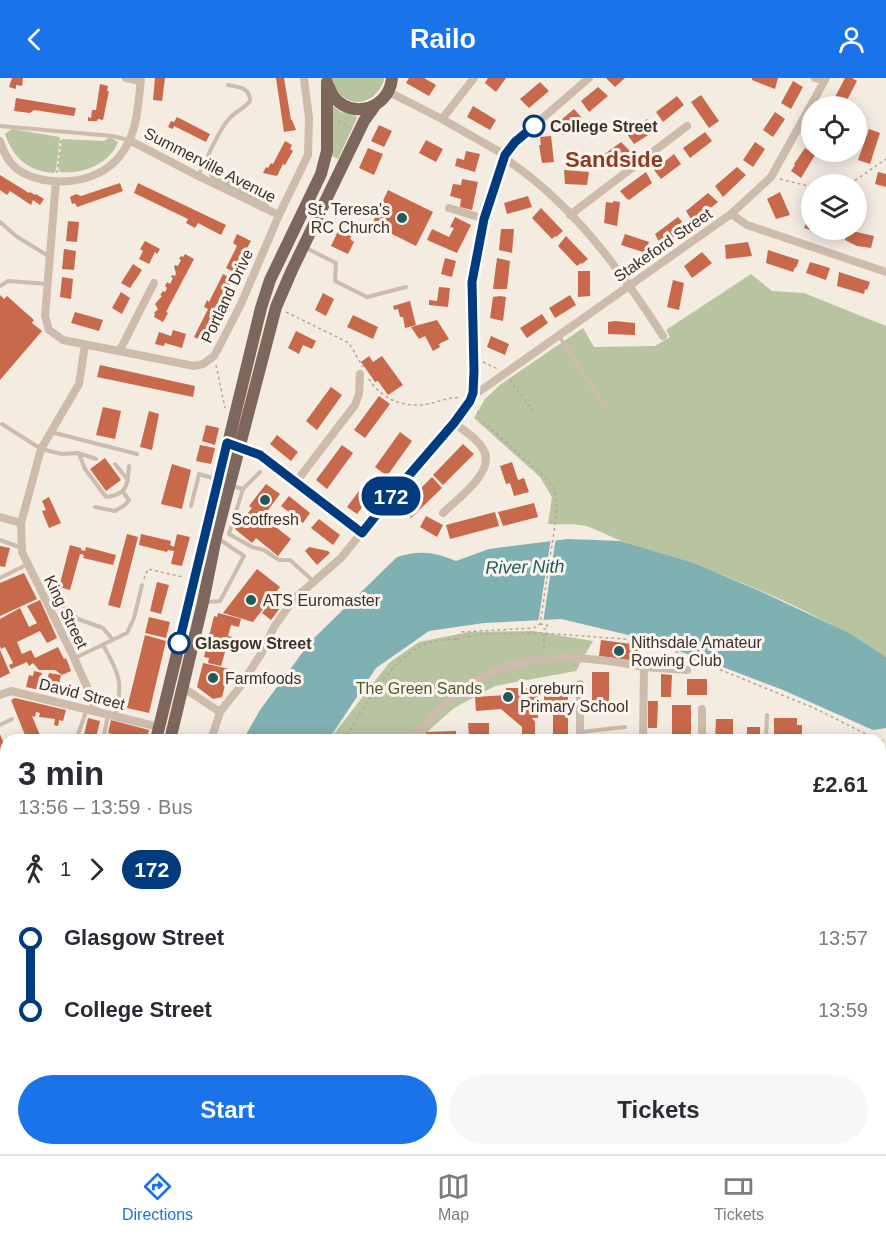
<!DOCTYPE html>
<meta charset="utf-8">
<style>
:root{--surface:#fff;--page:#f7f7f7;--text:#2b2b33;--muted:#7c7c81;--line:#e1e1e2;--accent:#1a73e8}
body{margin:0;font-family:Helvetica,sans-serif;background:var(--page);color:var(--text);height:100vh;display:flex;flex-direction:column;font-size:22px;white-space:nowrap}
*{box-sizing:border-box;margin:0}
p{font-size:20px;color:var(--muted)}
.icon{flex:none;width:33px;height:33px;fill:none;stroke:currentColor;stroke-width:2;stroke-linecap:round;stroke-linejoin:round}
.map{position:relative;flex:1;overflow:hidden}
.details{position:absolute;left:0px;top:656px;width:886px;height:422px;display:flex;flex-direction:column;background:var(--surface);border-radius:18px 18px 0 0;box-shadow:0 3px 15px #0003}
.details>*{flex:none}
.badge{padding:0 12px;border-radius:20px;font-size:21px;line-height:39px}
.buttons{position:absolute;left:801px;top:18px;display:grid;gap:12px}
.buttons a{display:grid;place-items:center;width:66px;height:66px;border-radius:50%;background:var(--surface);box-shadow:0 3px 15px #0003;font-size:30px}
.map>.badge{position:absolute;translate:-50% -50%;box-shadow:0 0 0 3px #fff}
.legs{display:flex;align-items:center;gap:9px;height:66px;padding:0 18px;font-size:20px}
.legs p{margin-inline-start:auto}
.headline{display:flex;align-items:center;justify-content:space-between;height:102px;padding:0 18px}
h1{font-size:33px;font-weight:600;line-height:45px}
.primary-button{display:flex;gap:12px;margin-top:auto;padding:12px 18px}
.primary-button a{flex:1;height:69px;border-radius:36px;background:var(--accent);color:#fff;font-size:24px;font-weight:600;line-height:69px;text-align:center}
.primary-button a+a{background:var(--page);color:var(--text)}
ul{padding:0 18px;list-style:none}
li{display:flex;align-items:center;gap:21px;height:72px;font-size:22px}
li i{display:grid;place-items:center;width:9px;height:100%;margin:0 8px;background:currentColor}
li i::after{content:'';width:15px;height:15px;margin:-8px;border:4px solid;border-radius:50%;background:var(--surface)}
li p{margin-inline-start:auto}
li:first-child i{background:linear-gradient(#0000 50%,currentColor 0)}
li:last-child i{background:linear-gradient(currentColor 50%,#0000 0)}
header{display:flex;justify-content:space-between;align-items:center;height:78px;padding:0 18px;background:var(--accent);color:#fff;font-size:27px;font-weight:600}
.dock{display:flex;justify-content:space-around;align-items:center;height:84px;border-top:2px solid var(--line);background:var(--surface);font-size:16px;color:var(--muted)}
.dock a{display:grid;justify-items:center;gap:3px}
.dock .active{color:var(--accent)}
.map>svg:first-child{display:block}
.green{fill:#b8c4a0}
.water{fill:#7fb0b2}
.pier{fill:#f4ebe1}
.building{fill:#c8694b}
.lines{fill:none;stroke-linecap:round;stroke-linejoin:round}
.path{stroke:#b9a596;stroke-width:1.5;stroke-dasharray:3 3;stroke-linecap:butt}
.service{stroke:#cdbbac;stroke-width:4}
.pedestrian{stroke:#cdbbac;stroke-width:5}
.minor{stroke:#cdbbac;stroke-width:8}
.primary{stroke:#7d675c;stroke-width:12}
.line-1-casing{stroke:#fff;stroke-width:14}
.line-1{stroke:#003b80;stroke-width:9}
.stop-1-dot{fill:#fff;stroke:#003b80;stroke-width:3}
.poi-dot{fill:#1f5a5e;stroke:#fbf5ee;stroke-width:2}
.labels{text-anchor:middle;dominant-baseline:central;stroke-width:6;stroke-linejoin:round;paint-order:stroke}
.stop-label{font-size:16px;font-weight:bold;fill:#3b302b;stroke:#fbf5ee;text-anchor:start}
.street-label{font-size:16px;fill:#3b302b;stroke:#fbf5ee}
.poi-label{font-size:16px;fill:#3b302b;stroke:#fbf5ee;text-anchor:start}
.park-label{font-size:16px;fill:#4a5a2e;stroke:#fbf5ee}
.water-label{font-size:18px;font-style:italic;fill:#1f5a5e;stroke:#fbf5ee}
.district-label{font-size:22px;font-weight:bold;fill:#8c3b22;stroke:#fbf5ee}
</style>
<header><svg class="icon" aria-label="back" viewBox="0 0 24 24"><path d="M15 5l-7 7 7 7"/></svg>Railo<svg class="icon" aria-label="person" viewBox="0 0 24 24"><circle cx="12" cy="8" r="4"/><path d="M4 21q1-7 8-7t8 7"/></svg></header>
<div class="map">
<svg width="886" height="1076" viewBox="0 0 886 1076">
<rect width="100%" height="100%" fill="#f4ebe1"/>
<path class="green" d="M332,0H384V2C374,32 339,31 332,0Z
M333,28L341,34L356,38L357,40L338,81L330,77Z
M12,51L59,59L60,60L56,92L54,95C28,93 13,80 5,56Z
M110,59L118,64C110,86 81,97 60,94L58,90L62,61L104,63Z
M208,87L272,119L268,129L211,100L207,94Z
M751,196L772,213L804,215L886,248V579C808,528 720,493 631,466C616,462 603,454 589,449C577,445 560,447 548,446L552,419L540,399L474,340L485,321L501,306L583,250L594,269L655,268L670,259L666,252Z
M533,553L593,563L576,593L495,608L454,630L419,661L329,662L389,585L419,564L469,554Z"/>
<path class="water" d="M568,461L621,463L693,485L760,513L849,555L886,579V650L873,652L783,612L699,580L641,560L561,541L484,545L429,553L376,590L329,661L243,662L260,632L311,563L397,479C421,472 433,474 456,483L489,471Z
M221,1071H346L347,1076H221Z"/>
<path class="pier" d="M556,459L543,545H538L551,460Z"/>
<path class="building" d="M12,0H23L22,8L16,7V11L9,9Z
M155,0H165L162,23L153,22Z
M276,0H284L291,42H292L296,52L284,54Z
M409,0H424L436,7L429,18L406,5Z
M488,0H506L496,14L485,5Z
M606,0H625L615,9Z
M752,0H778L775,11L752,2Z
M845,0H852L857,3L845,26L834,21Z
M793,3L803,9L791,31L781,25Z
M540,4L549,13L529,30L520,21Z
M100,6L108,8L107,13H109L103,42L98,41L97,43H88V39L91,40L92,32H96Z
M598,9L608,18L589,34L581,23Z
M701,17L719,43L709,50L691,24Z
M677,18L684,27L663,44L656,34Z
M16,20L76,30L74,38L34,32L30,35L14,33Z
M473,28L496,42L490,52L467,39Z
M574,31L582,40L563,57L555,47Z
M775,34L785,41L773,59L763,52Z
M177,39L210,56L206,64L174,48L173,51L168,49L171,43L174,44Z
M647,41L655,50L649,54L650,56L634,66L627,56Z
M379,47L392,53L384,69L371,63Z
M869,51L880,55L870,86L858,82Z
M705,54L712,63L690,80L683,70Z
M551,58L554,84L542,85L539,67H541L540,59Z
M426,62L443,71L436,84L419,75Z
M285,63L292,67L290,71L293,73L285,87L283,86L277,98L263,95L266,89L268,90L271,85L273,86Z
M621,64L630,73L605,92L598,81Z
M755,64L765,71L753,89L743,82Z
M368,70L383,76L374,97L359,90Z
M805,70L815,77L801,100L791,93L795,87L794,86Z
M466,73L480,76L475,94L455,88L457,80L464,82Z
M674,76L681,86L661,101L654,92Z
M737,89L746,97L723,119L715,108Z
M564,92L589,94L587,107L565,106Z
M646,94L652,105L629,122L626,120L620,113Z
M878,94L886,96V109L875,106Z
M0,97L29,115L30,114L35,117L36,116L44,121L40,127L33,122L31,127L10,113L7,117L0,112Z
M462,101L478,104L472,132L460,129L461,121L450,118L453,106L461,107Z
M120,105L123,113L77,129L75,125L72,126L70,119L76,116L81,118Z
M138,105L226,147L221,157L198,145L195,150L186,145L188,141L134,115Z
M388,112L433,134L416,168L372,146Z
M780,114L790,137L776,141L767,121Z
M708,115L718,124L693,144L686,133Z
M528,118L532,129L507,136L504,125Z
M613,123L620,124L617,148L604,145L606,124L613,125Z
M541,130L563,153L556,159L555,158L552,161L532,140Z
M812,134V152H837L835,159L804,150Z
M455,139L471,147L457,175L427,162L432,151L449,159L454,150L450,149Z
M678,139L687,149L661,168L655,156Z
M68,143L79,144L77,164L66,163Z
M339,151L352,157L350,161L354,164L348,176L331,168Z
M501,151H514L512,175L499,172Z
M848,152L874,158L871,170L857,168L845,162Z
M237,156L251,163L234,194L226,190L237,168L233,165Z
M625,156L649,164L646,175L621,167Z
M566,158L588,181L582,186L581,185L577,188L558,168Z
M145,163L160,171L157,176L155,174L149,186L139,181L143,173L140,171Z
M748,164L752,178L726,181L725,167Z
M64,171L76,173L74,192L62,191Z
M768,172L799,182L796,190L795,189L793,194L766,185Z
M702,174L712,185L692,200L684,188Z
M185,176L194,181L166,234L168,235L163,244L154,239L155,236L154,235L158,231L155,226L162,218L160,217L163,213L165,214L167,210L165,208L167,204L170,206L173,200L171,199L172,197L175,198L176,195L174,189L175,187L178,188L181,182L179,181L181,178L183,179Z
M445,180L456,183L452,199L441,196Z
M497,180L510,183L507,211H493Z
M810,184L830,190L826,202L806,195Z
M133,186L142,192L130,210L121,205Z
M578,193H590V218L578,219Z
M839,194L870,204L867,212L865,211L864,216L837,208Z
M223,196L232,201L204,258L209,260L207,265L194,259L208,231L204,229L207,222L209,224Z
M62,199L73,201L71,221L60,219Z
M673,202L684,205L679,232L667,229Z
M439,209L450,210L448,229L429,227V222L437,223Z
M121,214L130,220L122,236L112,230Z
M323,215L334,221L326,238L315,232Z
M0,217L4,221L7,218L34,242L32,245L42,253L0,302Z
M570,217L576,227L555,240L549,230Z
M500,218L506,219L503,243L490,240L493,219Z
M410,223L416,247L405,250L403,239H400L398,231L394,232L393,228Z
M75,234L103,242L99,253L71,245Z
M542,236L548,245L527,260L520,250Z
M353,237L378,249L373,261L347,249Z
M437,242L449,261L439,266L440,269L433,273L425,258L419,261L411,249Z
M615,243L635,245V257L608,256V244Z
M173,252L186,256L182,270L165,265L164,268L155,266L159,254L171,258Z
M296,253L316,263L312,271L303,267L299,276L288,270Z
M491,258L509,266L505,277L487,269Z
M369,278L373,284L382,278L403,307L388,317L378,303L375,304L361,284Z
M100,287L195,308L193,319L97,299Z
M331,309L342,317L317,352L306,343Z
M379,318L390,326L365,360L354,352Z
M103,329L121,333L115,361L96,357Z
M149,333L159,336L152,372L140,369Z
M206,347L219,350L215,367L202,363Z
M400,354L412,363L387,398L375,389Z
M277,357L298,374L291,383L270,366Z
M463,366L474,376L443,407L433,397Z
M200,367L215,370L211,386L196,383Z
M342,367L353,375L327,411L316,402Z
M105,380L121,402L106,413L90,391Z
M512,384L518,402L524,400L529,414L514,418L510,405L506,406L500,388Z
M172,386L191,392L182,431L161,426Z
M432,399L442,410L411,440L401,430Z
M365,405L375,412L357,436L347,429Z
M266,406L280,416L263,439L291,461L278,478L256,460L252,465L235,451L252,430L249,428Z
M289,418L310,435L303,445L281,428Z
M49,419L61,445L49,450L42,433L46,432L42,423Z
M534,425L538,439L503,448L498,434Z
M495,434L499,448L450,461L446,447Z
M426,438L443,447L437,459L420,449Z
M319,441L340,457L333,467L311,450Z
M127,456L138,459L120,530L108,527Z
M141,456L171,463L170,467L174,469L177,456L190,459L182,488L171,486L174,473L168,472L167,474L139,467Z
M70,467L81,470V472L85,473L86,469L116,477L113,487L83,480L84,477L80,476L70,512L59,509Z
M0,468L10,470L5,489L0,488Z
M309,469L328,473L330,475L317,487L305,473Z
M257,491L280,509L253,544L223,535Z
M24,495L37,521L0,538V505Z
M157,504L169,507L161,536L150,533Z
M275,519L283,526L271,542L262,535Z
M40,522L57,560L47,565L40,553L17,564L22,576L31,572L35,580L58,569L64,581L66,580L71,593L62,597L55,592H39L33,585L29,588L27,584L11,591L9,587L13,585L5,569L1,571L0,568V541L20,530L29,549L37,545L27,528Z
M218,535L241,541L239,549L231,547L228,558L237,560L234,573L226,571L221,588L208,585L209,580L204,579L214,538L217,539Z
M149,539L170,544L166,560L145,555Z
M145,557L166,563L149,635L127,630Z
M601,562L639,567L637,583L599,578Z
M0,572L10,595L0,600Z
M203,585L229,591L222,619L213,621L197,609Z
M34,593L42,595L41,600L47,602L49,595L61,597L59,606L63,607L62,615L61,617L26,609L29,597L33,598Z
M592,594H609V636H592Z
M661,596L672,597L671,619H661Z
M687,601H707V617H687Z
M506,610H538V640H532L535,644V662H522V649L501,631L476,633L475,619L506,617Z
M544,617H568V662H553V632H544Z
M15,620L66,632L63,643L59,642L58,648L54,647L55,641L39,639L40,635L36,634L35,639L32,638L42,662H27L11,622Z
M648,623H658L657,650H648Z
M672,627H691V662H672Z
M88,640L100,643L96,660L84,657Z
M774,640H797V647H802V658H798V662H785V657H774Z
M716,641H733V662H715Z
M111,642L149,652L147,662H118L119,658L108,655Z
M468,645H489V658L503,657V662H426V654L456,653V659L469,658Z
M747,649H760V662L747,660Z
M0,656L6,671L5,718L0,700Z
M886,715V746L880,747V716Z
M886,767V811H882L880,768Z
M6,812V831L0,832V814Z
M6,852V869L0,870V853Z
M886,918V943L880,944V919Z
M880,1045L886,1046V1076H867L868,1071H880Z
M6,1054V1071H12L14,1076H0V1056Z
M165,1071L168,1076H149L147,1072Z
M572,1071H598V1076L572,1075Z"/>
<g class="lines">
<path class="path" d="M338,43L350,49
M57,95L61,61
M780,101L812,109
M850,106L886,81
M286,234L349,265L363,289
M483,284L498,291
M216,287L225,330
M369,301C382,322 404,330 428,326C439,324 451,318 461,320
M510,302L533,333
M144,501L148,491L183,499
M540,546L547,547V551H544V571
M456,561L482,556L543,555L636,562L664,569L721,592L814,630L878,662
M344,662C362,631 393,577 428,565C437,562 447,562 456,561L461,554L534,550L540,546L557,434L555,413L548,402L479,340L477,330
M880,662L886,664
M880,1010L886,1012
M193,1071V1076
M349,1071L351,1076"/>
<path class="service" d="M0,48L112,58L129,62
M198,98C208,80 215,58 228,42C234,34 244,31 250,23C250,10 240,9 228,7
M0,144L16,158L50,179
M306,170L336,185L335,203L367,219L406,209
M0,208L8,203L48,206
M559,258L605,328
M2,346L41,371L62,376L78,375L96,381
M51,354L137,376
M79,376L85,391L106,419C127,417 128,407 129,388
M115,386L128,402
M232,408L243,411L260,394
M243,411L229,456L252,469L264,472L279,482H290L313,503
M191,428L199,396L216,401
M95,429L115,433L125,427L129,422L123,414
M0,462L22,470
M0,500L28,486
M207,524L220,523L244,478L219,461
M51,532L63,527L78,541L103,550L113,562
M103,567C119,596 124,604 115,638
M75,580L127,555L134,540L142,507
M0,647L12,641
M581,654L625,649
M76,662L87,631
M103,662L108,637
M766,662L767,637
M880,758L886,757
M880,1031L886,1033
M34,1071L36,1076
M512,1071V1074
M370,1075V1076
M466,1076V1071
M484,1076L485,1071"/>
<path class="pedestrian" d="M725,1076V1071"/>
<path class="minor" d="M126,0L141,3
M815,0L824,3
M389,14L442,41L505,77
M442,41L474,0
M129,62L198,98L279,137
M0,63C3,73 9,85 17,91C45,111 97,107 119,79C138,56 138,28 141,0
M504,80C571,124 620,191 663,258
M56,103L45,238L49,252L63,262L194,288L203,286L214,278L219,269L241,226L279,137L308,77L309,40L304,0
M449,130L484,141
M731,136L747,147L886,194
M570,137L687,48
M85,267L79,306L41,371L21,445L22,474L74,580L91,618L95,633
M120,272L154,205
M473,316L480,313L731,136L771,99L826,0
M237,368L260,377L362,455
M296,404L355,327L359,316L360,296
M443,435C457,421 497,393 483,371C477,360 464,353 454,345
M0,439L21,445
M644,589L687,592
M580,606V662
M182,609L220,634
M0,617L11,613L159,649
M702,631V662
M211,662L220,634L239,610L261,576L274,549L294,521L341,480L392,417L454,345L470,323L473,316L474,293L472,203L484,141L501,88L505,77L515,64L589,0
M408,662C430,642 452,616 478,601C529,572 589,578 644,589L643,662
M0,839L6,838
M0,970H6
M118,1071L119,1076
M211,1071L212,1076
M418,1071L419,1076
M603,1076V1071
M804,1076L805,1071"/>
<path class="primary" d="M329,9C341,44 389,35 392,0
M156,662L261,230L270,202L321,96L327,73V4
M170,662L203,524L216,459L276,229L292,192L364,43L374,29
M0,740L6,741
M880,869L886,867
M390,1071L392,1076"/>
</g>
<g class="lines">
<defs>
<path id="line-1" d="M179,565L227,365L260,377L362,455L392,417L454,345L470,323L473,315L474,293L472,204L484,141L505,77L515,64L534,48"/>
</defs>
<use href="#line-1" class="line-1-casing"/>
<use href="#line-1" class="line-1"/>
</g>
<g class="stop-1-dot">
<circle cx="534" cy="48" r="10"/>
<circle cx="179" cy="565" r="10"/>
</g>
<g class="poi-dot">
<circle cx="402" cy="140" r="6"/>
<circle cx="265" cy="422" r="6"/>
<circle cx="251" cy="522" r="6"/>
<circle cx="619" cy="573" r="6"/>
<circle cx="213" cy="600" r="6"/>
<circle cx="508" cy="619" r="6"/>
</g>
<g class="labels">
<g class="stop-label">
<text x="550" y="48">College Street</text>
<text x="195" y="565">Glasgow Street</text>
</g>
<g class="street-label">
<text transform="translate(210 87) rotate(27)">Summerville Avenue</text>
<text transform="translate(663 167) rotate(-35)">Stakeford Street</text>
<text transform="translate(227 218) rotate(-65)">Portland Drive</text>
<text transform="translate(66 534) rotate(64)">King Street</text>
<text transform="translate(82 616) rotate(14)">David Street</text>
</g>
<g class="poi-label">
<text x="390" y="131" text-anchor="end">St. Teresa's<tspan x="390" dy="18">RC Church</tspan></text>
<text x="265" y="441" text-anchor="middle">Scotfresh</text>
<text x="263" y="522">ATS Euromaster</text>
<text x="631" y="564">Nithsdale Amateur<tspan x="631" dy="18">Rowing Club</tspan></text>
<text x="225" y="600">Farmfoods</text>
<text x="520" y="610">Loreburn<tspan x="520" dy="18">Primary School</tspan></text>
</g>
<g class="park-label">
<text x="419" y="610">The Green Sands</text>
</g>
<g class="water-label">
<text transform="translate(525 489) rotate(-1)">River Nith</text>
</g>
<g class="district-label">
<text x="614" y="81">Sandside</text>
</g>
</g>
</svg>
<div class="buttons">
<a><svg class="icon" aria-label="locate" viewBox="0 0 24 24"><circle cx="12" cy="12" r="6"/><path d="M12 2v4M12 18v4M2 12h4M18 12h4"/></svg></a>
<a><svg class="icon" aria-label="layers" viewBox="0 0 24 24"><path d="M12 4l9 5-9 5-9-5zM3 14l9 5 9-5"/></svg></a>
</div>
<b class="badge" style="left:391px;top:418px;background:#003b80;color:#fff">172</b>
<section class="details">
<div class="headline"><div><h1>3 min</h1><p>13:56 – 13:59 · Bus</p></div><b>£2.61</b></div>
<div class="legs"><svg class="icon" aria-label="walk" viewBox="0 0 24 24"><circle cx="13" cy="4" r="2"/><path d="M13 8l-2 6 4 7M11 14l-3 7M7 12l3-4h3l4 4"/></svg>1<svg class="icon" aria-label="forward" viewBox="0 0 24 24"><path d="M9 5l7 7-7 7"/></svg><b class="badge" style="background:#003b80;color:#fff">172</b></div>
<ul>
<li><i style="color:#003b80"></i><b>Glasgow Street</b><p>13:57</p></li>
<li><i style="color:#003b80"></i><b>College Street</b><p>13:59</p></li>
</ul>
<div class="primary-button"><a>Start</a><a>Tickets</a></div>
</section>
</div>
<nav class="dock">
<a class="active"><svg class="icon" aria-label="directions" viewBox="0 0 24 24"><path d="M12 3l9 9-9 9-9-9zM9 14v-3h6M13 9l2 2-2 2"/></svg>Directions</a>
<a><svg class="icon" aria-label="map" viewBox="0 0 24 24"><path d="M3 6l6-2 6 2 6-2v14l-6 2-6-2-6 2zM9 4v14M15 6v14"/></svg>Map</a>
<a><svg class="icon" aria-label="tickets" viewBox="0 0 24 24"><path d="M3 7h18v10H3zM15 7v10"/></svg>Tickets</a>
</nav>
